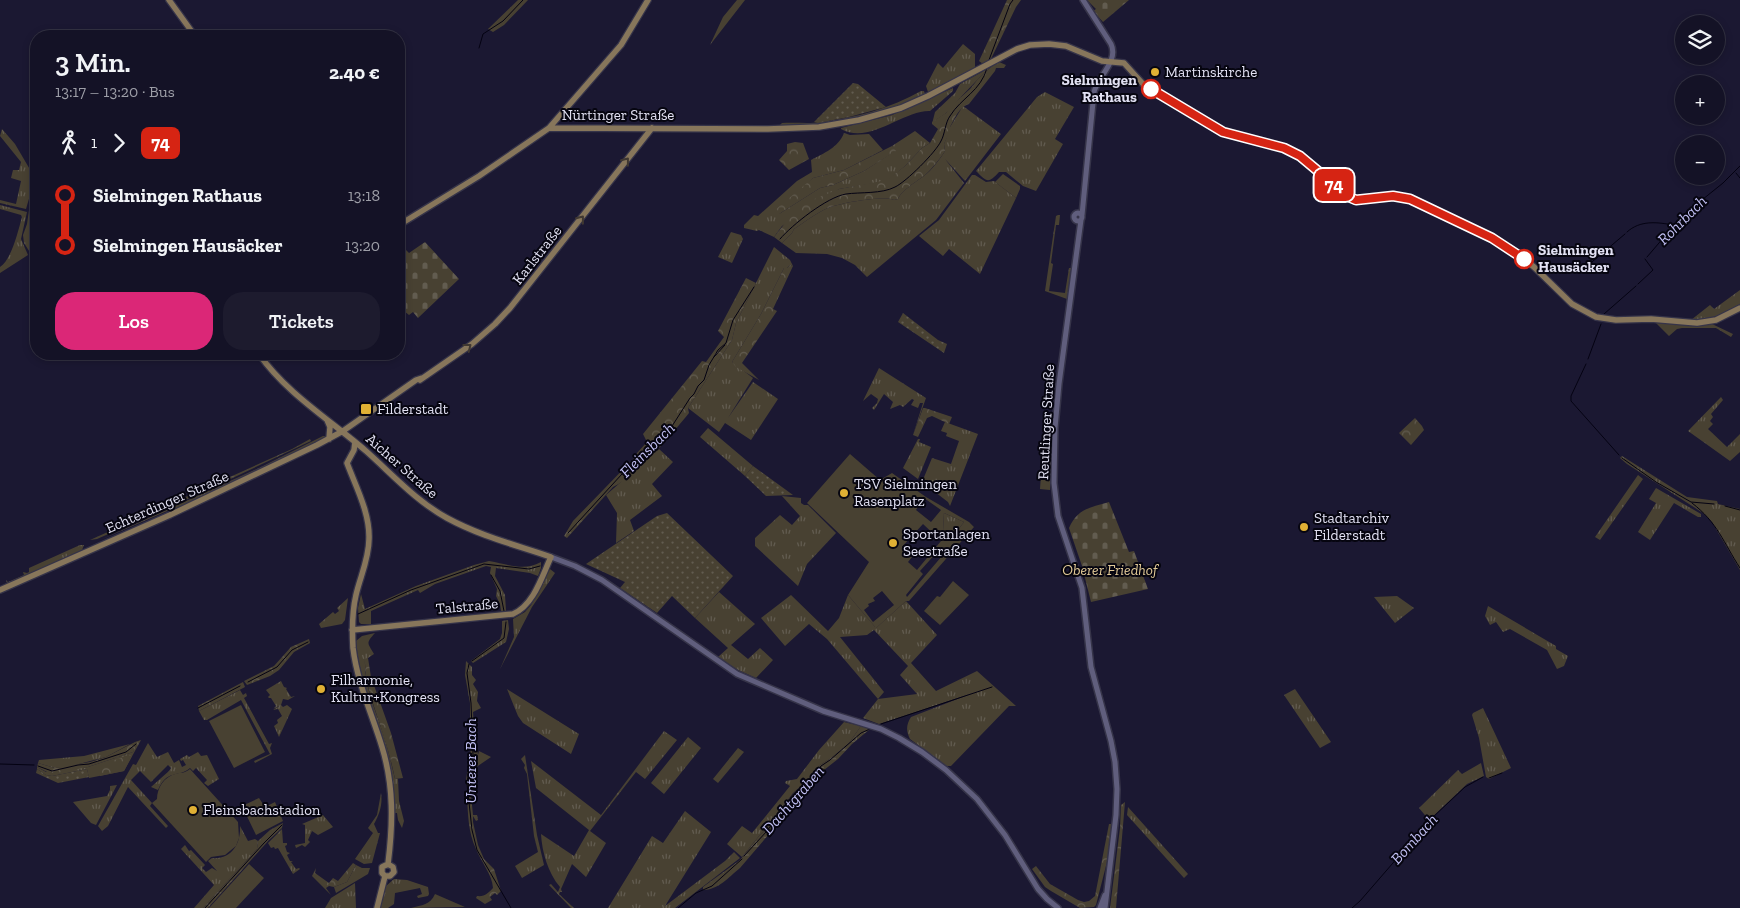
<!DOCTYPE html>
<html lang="de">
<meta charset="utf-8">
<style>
:root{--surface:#141226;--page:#1d1b2e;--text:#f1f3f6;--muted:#9d9ea7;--line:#333243;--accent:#db2777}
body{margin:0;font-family:"Zilla Slab",serif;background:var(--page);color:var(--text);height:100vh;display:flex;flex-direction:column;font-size:19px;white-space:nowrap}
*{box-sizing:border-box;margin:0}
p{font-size:16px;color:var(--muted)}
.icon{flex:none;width:28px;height:28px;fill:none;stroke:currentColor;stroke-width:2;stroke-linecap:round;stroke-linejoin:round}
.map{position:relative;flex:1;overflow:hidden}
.drawer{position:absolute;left:30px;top:30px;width:375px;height:330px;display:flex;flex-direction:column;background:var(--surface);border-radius:20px;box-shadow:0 2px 8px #0003,0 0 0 1px var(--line)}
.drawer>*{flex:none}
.badge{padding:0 10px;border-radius:8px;font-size:18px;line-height:32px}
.tools{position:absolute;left:1675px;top:15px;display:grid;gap:10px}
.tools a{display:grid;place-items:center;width:50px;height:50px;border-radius:50%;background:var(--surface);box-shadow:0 2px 8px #0003,0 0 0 1px var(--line);font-size:25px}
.map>.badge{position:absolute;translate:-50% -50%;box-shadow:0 0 0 2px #fff}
.legs{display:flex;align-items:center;gap:8px;height:55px;padding:0 25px;font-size:16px}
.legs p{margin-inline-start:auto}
.head{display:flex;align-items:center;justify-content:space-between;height:85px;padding:0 25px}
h1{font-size:28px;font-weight:600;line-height:38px}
.primary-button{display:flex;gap:10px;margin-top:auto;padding:10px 25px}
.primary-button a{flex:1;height:58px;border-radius:20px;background:var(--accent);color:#fff;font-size:20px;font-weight:600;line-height:58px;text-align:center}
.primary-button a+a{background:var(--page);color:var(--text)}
ul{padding:0 25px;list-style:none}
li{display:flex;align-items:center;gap:18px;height:50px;font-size:19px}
li i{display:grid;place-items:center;width:8px;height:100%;margin:0 6px;background:currentColor}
li i::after{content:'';width:12px;height:12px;margin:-6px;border:4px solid;border-radius:50%;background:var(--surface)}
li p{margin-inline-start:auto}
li:first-child i{background:linear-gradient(#0000 50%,currentColor 0)}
li:last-child i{background:linear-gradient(currentColor 50%,#0000 0)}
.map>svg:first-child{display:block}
.grass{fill:url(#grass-tufts);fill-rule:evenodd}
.forest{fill:url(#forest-crowns)}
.wetland{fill:url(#wetland-marsh)}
.cemetery{fill:url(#cemetery-stones)}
.garden{fill:url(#garden-dots)}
.pitch{fill:#484132;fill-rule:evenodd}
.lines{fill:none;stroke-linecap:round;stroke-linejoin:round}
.stream{stroke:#040212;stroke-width:1}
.tertiary-casing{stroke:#363449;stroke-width:8}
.secondary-casing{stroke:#363449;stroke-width:8}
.tertiary{stroke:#605e7d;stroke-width:5}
.secondary{stroke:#87765b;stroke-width:5.5}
.oneway{stroke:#403832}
.line-1-casing{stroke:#fff;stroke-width:11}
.line-1{stroke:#d62413;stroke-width:8}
.poi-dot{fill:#e0b034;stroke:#060510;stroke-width:2}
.stop-1-dot{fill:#fff;stroke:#d62413;stroke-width:2.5}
.labels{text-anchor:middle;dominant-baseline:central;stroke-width:4;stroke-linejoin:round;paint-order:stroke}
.poi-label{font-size:15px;fill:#e2e1f3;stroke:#060510;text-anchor:start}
.stop-label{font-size:15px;font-weight:bold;fill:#e2e1f3;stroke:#060510;text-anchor:end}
.street-label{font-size:15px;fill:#e2e1f3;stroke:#060510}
.park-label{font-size:15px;font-style:italic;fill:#e3cb98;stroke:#060510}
.water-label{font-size:16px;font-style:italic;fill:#c2c0f4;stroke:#060510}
</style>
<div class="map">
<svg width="1740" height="908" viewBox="0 0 1740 908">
<defs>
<pattern id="grass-tufts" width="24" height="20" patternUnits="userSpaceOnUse" patternTransform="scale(1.25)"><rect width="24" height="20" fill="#484132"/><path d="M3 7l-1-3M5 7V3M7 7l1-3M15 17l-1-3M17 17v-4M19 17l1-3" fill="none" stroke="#625c50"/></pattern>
<pattern id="forest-crowns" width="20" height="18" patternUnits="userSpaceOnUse" patternTransform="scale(1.25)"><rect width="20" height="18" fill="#484132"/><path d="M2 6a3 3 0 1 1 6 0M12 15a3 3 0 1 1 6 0" fill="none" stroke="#625c50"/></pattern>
<pattern id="wetland-marsh" width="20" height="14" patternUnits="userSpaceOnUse" patternTransform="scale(1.25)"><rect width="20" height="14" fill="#484132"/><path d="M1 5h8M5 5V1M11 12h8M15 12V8" fill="none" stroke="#625c50"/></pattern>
<pattern id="cemetery-stones" width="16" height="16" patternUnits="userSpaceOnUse" patternTransform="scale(1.25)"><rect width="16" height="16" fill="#484132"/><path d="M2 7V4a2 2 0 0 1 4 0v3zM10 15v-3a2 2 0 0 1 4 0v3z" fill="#625c50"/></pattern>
<pattern id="garden-dots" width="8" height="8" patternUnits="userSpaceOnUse" patternTransform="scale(1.25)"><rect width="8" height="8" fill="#484132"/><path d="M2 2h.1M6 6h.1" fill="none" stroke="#625c50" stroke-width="1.8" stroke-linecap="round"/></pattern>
</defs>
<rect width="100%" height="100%" fill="#1b1832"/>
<path class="grass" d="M737,0H745L710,45L723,17Z
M963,44L975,54V69L930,93L928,92L926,86L938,63L943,68Z
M991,67C975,81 961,97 947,112C942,117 936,118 932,124L935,112L955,93L960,84Z
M953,88V91L930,111C903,110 870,145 841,129V128L892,115Z
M921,91H924L925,95C886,112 846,124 803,125C796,125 787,126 780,125L782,123C795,122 809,124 821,122C855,118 891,108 921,91Z
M1045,92L1074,107L1055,139L1063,144L1036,191L1023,186L1006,172H999C988,184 987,182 976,171L1037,97Z
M963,106L1001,134L965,181L945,159L964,183L936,220L867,277L855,265L842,258L827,254L796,253L782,243L792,233L794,229C805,222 816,213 828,208C839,203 884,195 894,200L898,199C901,191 917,181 924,176C932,170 940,159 945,151L944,144L950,129V127Z
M2,129L15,144L35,178L26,209L0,203V200L16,204L21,181L11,178L13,170H19L21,162L0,136Z
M915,131L930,143L922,148L905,166L887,181L839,189L782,226L774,237L759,230L757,231L744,228V225L754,215L758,216L797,181L812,172L811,160C824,153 838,148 844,133L850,135L869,134L883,150L844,170L813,178L779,214L820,188L833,185L864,171L895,151L892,146Z
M972,175H975L986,182L994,181L1016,198L980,274L949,249L943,256L919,236L939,220Z
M36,182V250L31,254L24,243L23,235L27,224L30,203Z
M0,205L27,212L21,239L28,255L0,273V267C12,259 18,231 22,217L21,215L0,209Z
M1058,215H1060L1059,225H1056L1051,263L1053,264L1049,291L1065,293L1069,268H1072L1067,299L1045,291L1056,216Z
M731,232L741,235L743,239L732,263L718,257Z
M774,247L790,260L793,266L790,265L787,268H784L761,314L732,362L753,378L728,418L753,382L778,399L751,440L725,423L719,432L688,408L732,340L736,323Z
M1740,290V305C1724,314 1710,320 1691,320L1710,305L1714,309Z
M1655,322L1700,325L1712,324L1733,334L1731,337L1716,328H1682L1677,329L1669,336Z
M879,368L926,398L913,435L923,403H920L918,408L911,405L914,400L912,399L903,407L900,405L890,409L893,402L884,394L874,410L872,408L877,403L878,399L871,394L863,401Z
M1721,397L1723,400L1711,414L1713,417L1710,421L1713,424L1708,429L1727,447L1740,434V452L1730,461L1688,431Z
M945,422L978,434L950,506L948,502L922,482L932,458L951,464L959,441L946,436L947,433L941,431Z
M708,428L753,466L745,476L700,437Z
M323,436H326L308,447L173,511L172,509L100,540L259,468Z
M918,439H920L919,442L931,447L918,479L903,468Z
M1043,447L1051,450L1050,490L1040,489Z
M659,449L673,462L652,484L662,496L630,520L634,531L616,543L617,513L606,495Z
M1622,456L1687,497L1717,501L1718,504L1740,509V570L1712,522L1703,513L1627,464L1620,458Z
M1638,475L1643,479L1600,540L1595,537Z
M1656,488L1701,514V517H1698L1674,503L1650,540L1638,532L1656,503L1649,499Z
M782,496L801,498V503L804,505H808L836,533L807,564L798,586L755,546V538L780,515L792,525L800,516Z
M944,513L964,522L957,531L948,535L943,531Z
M80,545H84L82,550L0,587L7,583L6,580L8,582L24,575L23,572L27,573L29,572V568Z
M489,561C508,564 523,572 541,562V568L538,576L530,573L496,568L495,576L505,595L506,611H501L500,604L496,596L497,589L490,573L491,567L486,566L435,584L420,593L418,590L371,611V624H361L359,622L358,608L361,594L365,609L416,586L474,565Z
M550,569L555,573L532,607L500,669L514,637L513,619L525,612L531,605Z
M719,592L755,624L731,645L748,659L760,648L773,660L756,678L738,670L718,657L728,648L695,618Z
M791,595L828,631L839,618L848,595L876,628L906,601L937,635L911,663L936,691L977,671L1016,706H1009L951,766H946L910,739C906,731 906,725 911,717L973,693L879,724L863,718L878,699L827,639L809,624L785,646L761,618ZM874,630L908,666L900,675L917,694L878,699L884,692L840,637L867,635Z
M1397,596L1414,608L1395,623L1374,597Z
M348,598L345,620L342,624L321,628L319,624L333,612L335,614L339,611L337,608Z
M1488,606L1556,646V649L1568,656L1564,666L1557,669L1547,650L1510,629L1503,632L1496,622L1490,625L1485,616Z
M508,620L509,629L506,642L473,663L471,661L500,639L502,633V621Z
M375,633C365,644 368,643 374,654L365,660C364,685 375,709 383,733C388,748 391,763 395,779H398L399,801L404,821L402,828L398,820L397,813H394C393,791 391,770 385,749C376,713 359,679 356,641L362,636Z
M466,661L472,667V675L476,680L473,684L478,692L477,701L481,708L473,712L475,742L477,747L470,746V703L465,675Z
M281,681L284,687L287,688L286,689L291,697L295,696L288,700L283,699L281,705L273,709L276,706L271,698H269L268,697L270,695L266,690Z
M507,689L579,734L571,754L523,723L518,716Z
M1295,689L1331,742L1320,748L1284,695Z
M240,690L243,695L246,693L247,696L244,698L269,744L272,743L270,748L272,754L255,763L254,761L270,754L241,700L207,720H204L199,711Z
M281,705L283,707L287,705L292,709L279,737L274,726L278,723L277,720L282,716L278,709L273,710Z
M1483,708L1511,768L1489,779L1486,777L1479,738L1472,715L1473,713Z
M844,722L861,726L849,743L831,758L820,765L810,778L793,793L767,828L759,836L742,857L727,844L742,826L752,833L790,786L785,783L786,781L797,779L819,750Z
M664,731L677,740L645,779L636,772L590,831L606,843L586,877L572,864L561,889L562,892H560L559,894L574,908H571L549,885L551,884L558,892L560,887C548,873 542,852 541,834L574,856L589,830L536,788L531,761L601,815Z
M688,737L701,748L664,794L651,783Z
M141,740L124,771L89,778L87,769L52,776L46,775L37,769V767L46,772L88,767L133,752L136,745L135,742Z
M148,743L157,757L168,752L174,763L179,760L182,767L186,765L183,760L181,761L180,759L187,755L189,757L198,752L201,756L207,755L219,779L208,786L204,783L207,780L196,768L193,771L190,768C178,778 167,769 158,790L151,787L169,771L171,768L168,765L151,782L140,771L131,780L152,803L150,806L168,826L166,828L128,787L108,826L102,831L98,826L133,764L136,765Z
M130,744L106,757L67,767L55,768L38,763L39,760L84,756Z
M738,748L744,752L718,783L713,779Z
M525,755L537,835L544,865L522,878L515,866L538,852L534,836L527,774L524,768L525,765L521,759Z
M1481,763L1484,776L1467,784L1429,820L1419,808L1458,770L1462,774Z
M117,785L96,825L91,823L73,802L107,796L110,790V786Z
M381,793C383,804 379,815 374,824L378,833H380L372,863L364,864L355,859L373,833L368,828L377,815Z
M1128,807L1188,874L1184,878L1127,815Z
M685,811L711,832L665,906L725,861L734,852L740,858L675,908H608L652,836L663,843Z
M323,815L333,827L318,835L312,831L308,840L310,842L305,847L302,845L296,848L295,845L305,843V825L302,824Z
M240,826L248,841L255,839L258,841L257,849L203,908H194L214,885L181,849L185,845L189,851L191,850L205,865L202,868L206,872L212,868L217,871L208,861L212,858C231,860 241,844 240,826Z
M282,829L283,843H287V845L285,846L287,852L290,853L287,855L290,861H293L291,862L296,869L299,868L300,869L293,874L278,848L275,849L274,847L271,848L268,843Z
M356,865L362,868H370L368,874L336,893L334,887L347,882Z
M394,879L407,880L428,887L429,894L428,896L418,898L417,896L422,894L420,888L395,893L394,904L388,908H380L386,886Z
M355,883L356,908H325L331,898Z"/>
<path class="forest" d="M518,0H528L504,25L493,32L488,29Z
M1007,0H1021L1016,7L991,59L983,64L979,61Z
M999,62L1006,65L1004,68H996L995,71L969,104C959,107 955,118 950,127L951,129L944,144L945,151C940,159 931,170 924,176C917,181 901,191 898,199L894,200C884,195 839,203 828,208C816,213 805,222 794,229L792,233L782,243L774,237L793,213L807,202L839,189L887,180L905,166L922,148L930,143L938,129L932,124V122L946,113L951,106L970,89L978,79L991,67Z
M795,142L803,143L809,159L789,170L779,160L787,151V144Z
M892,146L896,151L864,171L833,185L820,188L779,214L775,210L813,178L844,170Z
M790,265L793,266L773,309L777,311L742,363L759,380L736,367L732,362L761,314L784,268H787Z
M746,278L756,283L736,323L732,340L688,408L689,413C669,437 641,473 613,487L567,538L564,536L573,521L636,456L637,453L647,442L643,434L702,361L706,362L724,337L718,331Z
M923,408H925L952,417L949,424L932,416L927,418L918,437L913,435Z
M1415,418L1422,426L1424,430L1411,445L1399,433Z
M310,439L311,441L190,498L97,539L90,540L292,449Z
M309,639L310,643L294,652L279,670L270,676L247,685L244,681L274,666L291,647Z
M368,658L371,677L391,733L403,778L395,779C392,764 388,749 383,734C376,710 364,685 365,659Z
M243,682L245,687L199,711L198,706Z
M135,742L137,745L133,752L88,767L57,773L51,774L37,767L38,763L55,768L90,762L106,757Z
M471,748H477L478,755L479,751L491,757L472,770L477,761C468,769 469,781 470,793H468L466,780Z
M128,755L132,756L124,771L100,776L99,766Z
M467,795L471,796L473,815H477L478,820L476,821L473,816V822L478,845L484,859L494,869L501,891L497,895L495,893L490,897L492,900L485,904L476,898L477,896C485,897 488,893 493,888C492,874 481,862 476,849C468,832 468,814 467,795Z
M1125,802L1116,908H1110L1120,828L1121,805Z
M283,823L282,828L269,840L208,908H203L257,849L258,841L270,830Z
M1109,824H1112L1109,854L1096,905L1094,907L1080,908L1051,891L1045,887L1032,869L1036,866L1050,884L1078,900L1084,902L1089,901L1095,896Z
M353,863L356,865L347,882L334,887L329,886L326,888L331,895L312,876L316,868L315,873L329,883L333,878L338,881Z"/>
<path class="wetland" d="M861,726L870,729L852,744L838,759L824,770L740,868C729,877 718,890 703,890V887L740,860L759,836L767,828L778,813L794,793L810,778L820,765L831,758L849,743Z"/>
<path class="cemetery" d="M1087,0H1129L1103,22L1093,11L1096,9Z
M425,242L459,279L418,318L413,312L409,315L399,307V253L405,249L409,253Z
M1109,502L1129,552L1134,551L1148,589L1091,602L1082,566L1069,528C1078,508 1090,508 1109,502Z"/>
<path class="garden" d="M853,83L858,84L886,107L849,117L818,123L814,122Z
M903,313L938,340L947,344L944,353L898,322Z
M753,466L793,495L766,496L745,476Z
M667,513L733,576L695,618L672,596L657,613L620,588L625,582L586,564L657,516Z
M37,769L46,775L52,776L87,769L89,777L58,783L36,773Z"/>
<path class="pitch" d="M1003,174L1020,186V189L1016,198L995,182Z
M850,454L880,480L892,473L926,497L969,522L974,527L909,601H906L874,630L875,627L848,595L869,562L807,503ZM924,498L941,510L931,522L916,510ZM944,513L964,522L957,531L948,535L943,531ZM923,524L941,541L917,570L908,562L912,557L902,547ZM938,551L942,556L907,597L906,595L923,574L920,571ZM882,591L894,605L873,622L864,610L869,606L868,604L875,601L873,598Z
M953,581L969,595L940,625L924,611L937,596L940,597Z
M241,705L265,752L234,768L209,721Z
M190,769L238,822L239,838L236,846L225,855L211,857L206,862L152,803L157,799C157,788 164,777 175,774C181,772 184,774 190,769Z
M259,798L265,807L275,802L283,821L256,835L242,806Z
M249,864L264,878L236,908H209Z
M435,894L465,907L411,908C422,905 430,905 435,894Z"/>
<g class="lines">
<path class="stream" d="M479,48L483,34L503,21L523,0
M989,60L1010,4L1013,0
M1736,173L1740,178
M1627,232C1640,220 1657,222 1673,225
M780,239C792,225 827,197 846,194C860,192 882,194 895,187C906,182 936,152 941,141C945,134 945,123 950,116C961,98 981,91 987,68
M1647,257L1682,216L1723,183L1740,166
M1580,272L1625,234
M1638,284L1653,270L1645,259
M1604,314L1636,286
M714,357L725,345
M1588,359L1601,324
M1586,364L1571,396V401L1619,455
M1622,458L1656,482L1691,502L1714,504
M1692,503C1718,523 1723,542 1740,568
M1725,506L1740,510
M568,533L622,474L637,462L660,438L667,434L690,398L694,394L698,386L704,380L709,365L718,350L726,343L733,320L754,287
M491,575L500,591L504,611
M358,614L411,590L484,564L529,569L540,566
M472,661L504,638L506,622
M469,664L467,673L471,703L473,755L469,771L467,784L472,830L477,850L511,908
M248,682L277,667L292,650L308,642
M198,708L240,686
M881,724L992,687
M0,764L34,765
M38,766L52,771L78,765L89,764L126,752L136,744
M1489,778L1502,773
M744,856L767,831L790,800L809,783L821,766L830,760L861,733L870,729
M205,908L264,843L282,825
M678,908L696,893L712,886L742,859
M1352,908L1360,901L1432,818L1465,787L1483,777"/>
<defs>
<path id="tertiary" d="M1074 217a4 4 0 1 1 8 0a4 4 0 1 1-8 0Z
M1082,215L1094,92C1098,76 1119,61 1111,44L1083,0
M1081,220L1059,384L1055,428L1054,483L1058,516L1082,588L1091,667L1111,741L1115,762L1117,789L1116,815L1105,908
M551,557L575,566L602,580L737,674L823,711L881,729L899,738L922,752L946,770L977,799L1005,835L1038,889L1047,899L1058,908
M1100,908L1105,895"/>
<path id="secondary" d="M169,0L195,36
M549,128L621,45L648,0
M399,225L479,176L549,128L768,129L819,127L859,120L901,108L928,96L1017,49L1030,45L1049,44L1066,46L1102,61L1124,63L1144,85L1214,128L1229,134L1284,148L1300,156L1349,197L1356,200L1401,197L1424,204L1514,251L1534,267L1572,304L1596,317L1616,320L1651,319L1697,323L1716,320L1740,308
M259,354C286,393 330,420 366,451C392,474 416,501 447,518C480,536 516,545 551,557C542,576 534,605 513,614L352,630
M420,380L472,344L495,324L510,308L652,128
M327,420L330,427L329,439
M355,442L354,450L347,463C356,487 370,513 369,539C369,559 360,577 356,595C352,612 352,631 353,648C357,682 372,714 382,747C394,786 393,824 388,864
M0,590L170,515L317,445L343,431L416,380L422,378
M385,876H390L394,872L393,867L388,864
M385,876L382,873V867L388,864
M377,908L385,876"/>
</defs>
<use href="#tertiary" class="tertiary-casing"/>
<use href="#secondary" class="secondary-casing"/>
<use href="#tertiary" class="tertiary"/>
<use href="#secondary" class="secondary"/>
</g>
<defs><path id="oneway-chevron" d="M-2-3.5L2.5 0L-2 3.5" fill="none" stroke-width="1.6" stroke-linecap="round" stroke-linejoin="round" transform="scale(1.25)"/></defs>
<g class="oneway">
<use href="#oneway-chevron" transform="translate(626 161) rotate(-52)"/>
<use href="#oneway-chevron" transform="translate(581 219) rotate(-52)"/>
<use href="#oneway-chevron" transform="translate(468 347) rotate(-38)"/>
</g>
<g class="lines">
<defs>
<path id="line-1" d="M1151,89L1223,132L1284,148L1300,156L1349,197L1356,200L1393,196L1410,199L1492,238L1524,259"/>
</defs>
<use href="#line-1" class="line-1-casing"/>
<use href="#line-1" class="line-1"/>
</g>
<g class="poi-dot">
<circle cx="1155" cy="72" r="5"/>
<rect x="360" y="403" width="12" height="12" rx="2.5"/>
<circle cx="844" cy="493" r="5"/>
<circle cx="1304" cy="527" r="5"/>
<circle cx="893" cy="543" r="5"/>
<circle cx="321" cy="689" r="5"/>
<circle cx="193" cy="810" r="5"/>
</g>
<g class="stop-1-dot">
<circle cx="1151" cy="89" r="9"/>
<circle cx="1524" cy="259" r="9"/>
</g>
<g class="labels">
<g class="poi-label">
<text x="1165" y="72">Martinskirche</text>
<text x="377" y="409">Filderstadt</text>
<text x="854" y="484">TSV Sielmingen<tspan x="854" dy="17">Rasenplatz</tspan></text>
<text x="1314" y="518">Stadtarchiv<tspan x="1314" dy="17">Filderstadt</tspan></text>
<text x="903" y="534">Sportanlagen<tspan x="903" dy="17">Seestraße</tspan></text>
<text x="331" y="680">Filharmonie,<tspan x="331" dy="17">Kultur+Kongress</tspan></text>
<text x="203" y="810">Fleinsbachstadion</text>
</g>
<g class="stop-label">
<text x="1137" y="80">Sielmingen<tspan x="1137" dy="17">Rathaus</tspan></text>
<text x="1538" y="250" text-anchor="start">Sielmingen<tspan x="1538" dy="17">Hausäcker</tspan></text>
</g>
<g class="street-label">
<text x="618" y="115">Nürtinger Straße</text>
<text transform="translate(537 255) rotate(-52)">Karlstraße</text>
<text transform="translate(1046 422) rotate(-87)">Reutlinger Straße</text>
<text transform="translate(402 466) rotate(41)">Aicher Straße</text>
<text transform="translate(167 502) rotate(-24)">Echterdinger Straße</text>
<text transform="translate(467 606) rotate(-5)">Talstraße</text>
</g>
<g class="park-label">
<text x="1110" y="570">Oberer Friedhof</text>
</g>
<g class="water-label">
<text transform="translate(1682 220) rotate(-45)">Rohrbach</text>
<text transform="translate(647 450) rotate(-45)">Fleinsbach</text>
<text transform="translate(470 761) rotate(-90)">Unterer Bach</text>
<text transform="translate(793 800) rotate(-49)">Dachtgraben</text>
<text transform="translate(1414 839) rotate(-48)">Bombach</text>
</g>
</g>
</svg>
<div class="tools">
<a><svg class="icon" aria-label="layers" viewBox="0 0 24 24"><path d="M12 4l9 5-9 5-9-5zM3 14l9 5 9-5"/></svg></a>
<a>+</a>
<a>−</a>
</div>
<b class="badge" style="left:1334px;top:185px;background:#d62413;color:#fff">74</b>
<section class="drawer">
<div class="head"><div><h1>3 Min.</h1><p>13:17 – 13:20 · Bus</p></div><b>2.40 €</b></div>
<div class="legs"><svg class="icon" aria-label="walk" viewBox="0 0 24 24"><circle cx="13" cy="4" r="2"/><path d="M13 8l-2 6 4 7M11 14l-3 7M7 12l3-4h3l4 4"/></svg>1<svg class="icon" aria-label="forward" viewBox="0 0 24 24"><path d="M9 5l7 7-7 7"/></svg><b class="badge" style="background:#d62413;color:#fff">74</b></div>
<ul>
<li><i style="color:#d62413"></i><b>Sielmingen Rathaus</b><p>13:18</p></li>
<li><i style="color:#d62413"></i><b>Sielmingen Hausäcker</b><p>13:20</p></li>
</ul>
<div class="primary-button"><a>Los</a><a>Tickets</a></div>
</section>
</div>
